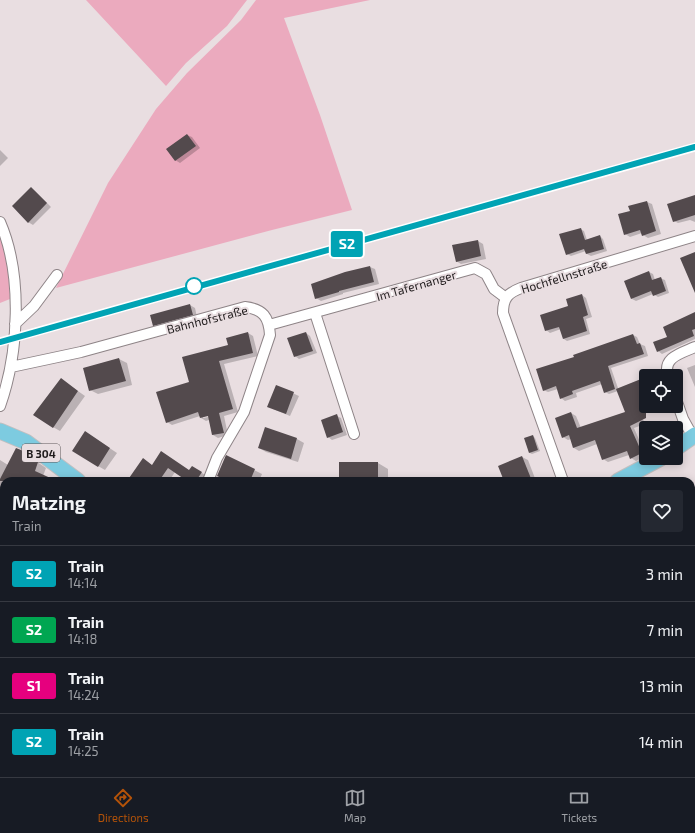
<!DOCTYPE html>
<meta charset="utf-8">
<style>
:root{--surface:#171b24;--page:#242831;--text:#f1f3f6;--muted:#9ea1a6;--line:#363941;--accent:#b45309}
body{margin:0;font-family:"Exo 2",sans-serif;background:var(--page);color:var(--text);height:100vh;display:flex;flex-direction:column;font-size:15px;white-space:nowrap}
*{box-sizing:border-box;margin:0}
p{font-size:13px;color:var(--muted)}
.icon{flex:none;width:22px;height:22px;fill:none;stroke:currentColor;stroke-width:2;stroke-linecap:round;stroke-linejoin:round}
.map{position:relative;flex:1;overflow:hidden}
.drawer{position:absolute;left:0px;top:477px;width:695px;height:300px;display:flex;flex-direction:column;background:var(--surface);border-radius:12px 12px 0 0;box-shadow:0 2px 10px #0003}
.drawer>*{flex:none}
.badge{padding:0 8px;border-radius:3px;font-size:14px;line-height:26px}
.fabs{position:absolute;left:639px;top:369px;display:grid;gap:8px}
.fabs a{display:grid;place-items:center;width:44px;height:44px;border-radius:4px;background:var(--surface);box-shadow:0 2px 10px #0003;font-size:20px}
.map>.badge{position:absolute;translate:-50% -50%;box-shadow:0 0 0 2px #fff}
.round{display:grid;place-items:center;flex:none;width:42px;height:42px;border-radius:4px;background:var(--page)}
.headline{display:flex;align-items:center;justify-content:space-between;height:68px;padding:0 12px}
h1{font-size:19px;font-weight:700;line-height:30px}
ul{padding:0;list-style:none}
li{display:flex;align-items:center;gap:12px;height:56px;padding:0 12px;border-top:1px solid var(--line)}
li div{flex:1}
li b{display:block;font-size:15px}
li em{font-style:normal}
li .badge{min-width:44px;font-weight:700;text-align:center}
.tabs{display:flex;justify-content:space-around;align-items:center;height:56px;border-top:1px solid var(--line);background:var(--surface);font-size:11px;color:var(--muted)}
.tabs a{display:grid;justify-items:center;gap:2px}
.tabs .current{color:var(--accent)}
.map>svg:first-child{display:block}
.green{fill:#ebaabe}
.shadow{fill:#0003;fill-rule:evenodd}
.building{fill:#534a4d}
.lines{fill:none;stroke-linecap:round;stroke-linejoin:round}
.minor-casing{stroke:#8e8487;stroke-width:12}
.secondary-casing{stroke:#8e8487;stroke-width:16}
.primary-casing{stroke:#c1bfc0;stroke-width:17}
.minor{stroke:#fff;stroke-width:10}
.secondary{stroke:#bee5f0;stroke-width:14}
.primary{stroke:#7dcbe0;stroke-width:15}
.rail{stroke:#625b5d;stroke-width:3;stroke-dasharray:8 4;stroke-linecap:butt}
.line-casing{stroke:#fff;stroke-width:9}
.line{stroke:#00a3b4;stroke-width:6}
.stop-dot{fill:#fff;stroke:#00a3b4;stroke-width:2}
.labels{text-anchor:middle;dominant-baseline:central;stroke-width:4;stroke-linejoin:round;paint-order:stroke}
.shield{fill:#e9dee1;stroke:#5c5658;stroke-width:1}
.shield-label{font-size:11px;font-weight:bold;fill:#201c1d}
.street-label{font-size:12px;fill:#201c1d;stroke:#e9dee1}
</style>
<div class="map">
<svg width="695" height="777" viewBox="0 0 695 777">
<rect width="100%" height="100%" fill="#e9dee1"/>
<path class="green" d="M86,0H247L227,26L186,63L166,86Z
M256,0H370L284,18L320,115L352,210L272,230L56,288L108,183L156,109L187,73L241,20Z
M0,231L9,272L10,299L0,303Z
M0,581L4,582V683L0,679Z
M0,716L4,720V773H67L71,777H0Z
M99,773H173V777H103Z
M425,773H613L621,774V777H417Z"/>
<path class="shadow" d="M187,135L192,137L200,148L180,163L175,160Z
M0,150L8,158L0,166Z
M31,188L35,191L51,207L33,225L28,222Z
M695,197V222L690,220L678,223L674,221Z
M647,202L652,204L661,234L648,238L643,235L642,233L630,237L625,234L631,211Z
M580,229L584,231L587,240L600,236L603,239L607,251L591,256L587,254L586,251L571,256L567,254Z
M478,241L483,244L486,259L461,264L456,261Z
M370,267L375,269L379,284L343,293V294L321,301L316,298L345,273Z
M649,272L653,274L655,280L660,278L665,280L669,293L658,297L653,294L636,301L632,299Z
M582,295L586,298L592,317L586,319L590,334L567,341L564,339L561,329L550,333L546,330Z
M190,305L195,308L197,317L158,328L153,325Z
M695,315V339L662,354L658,351L669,338Z
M248,333L253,336L258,356L224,364L238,412L224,416L228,435L218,438L213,435L209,420L206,421L201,418L200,416L172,425L167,422L190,383L229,345ZM212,414L213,416L203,418V416Z
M306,333L310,336L317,353L299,359L295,356Z
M633,335L637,337L640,344L645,346L648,356L611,368L619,391L646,378V406H663L641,415L645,424L634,428L646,456L636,461L631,458L629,455L608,462L603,459L597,444L579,451L574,448L571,439L568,440L563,437L571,413L576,416L581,428L626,413L618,391L609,394L605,392L602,384L576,393L577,397L565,401L561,398L558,389L548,392L543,390L575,358Z
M119,359L127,363L132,385L98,394L90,390L85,368Z
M695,365V387L687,368Z
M68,384L85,396L60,431L53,427Z
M277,386L299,396L290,416L273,409Z
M337,416L341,418L347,435L332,440L328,437Z
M265,429L297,439L304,443L298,462L266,452L259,448Z
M533,436L535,438L540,451L532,454L530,453Z
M93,437L117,453L105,470L98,466Z
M21,451L46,468L43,476L54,481H4V508L0,506V460L8,465Z
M227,457L262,474L259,481H228L218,476Z
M522,457L528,460L536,481H503Z
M378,463L388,469V481H340Z
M152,465L190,471H199L208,477L205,481H183L185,478L175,472L169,481H128Z
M691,488L694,489L692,503L695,504V517L691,516Z
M691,704L695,712V730L691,732Z
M695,754V777H674L673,773H691V756Z
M193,773H242L241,777L222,775V777H192Z
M446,773H464L476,777H435Z"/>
<path class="building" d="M187,134L196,146L175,161L166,149Z
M31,187L47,203L28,223L12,206Z
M695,195V215L673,222L667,204Z
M647,201L656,231L642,236L640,230L624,235L618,214L630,211L628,206Z
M581,228L585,240L600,235L604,249L586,254L584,249L566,255L559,234Z
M478,240L481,256L456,262L452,245Z
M695,252V293L680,258Z
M370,266L374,282L339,291V292L315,299L311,284L345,272Z
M649,271L652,280L661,277L666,291L653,296L651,291L631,299L624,281Z
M582,294L588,315L583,317L587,331L563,339L559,327L545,331L540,315L568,306L566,299Z
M190,304L193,315L153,326L150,315Z
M695,312V329L692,330L694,336L657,352L653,342L667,337L663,327Z
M248,332L253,353L219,361L233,409L219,413L224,433L212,435L208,416L200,418L198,412L166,423L156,392L189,382L182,357L228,345L226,338Z
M306,332L313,351L294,357L287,338Z
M633,334L637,344L640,343L644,354L608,366L615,389L604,393L600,381L572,391L573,394L560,399L556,386L543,391L536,369L574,357L573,355Z
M119,358L126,381L89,391L83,368Z
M646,377V405L644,406H646V418L630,426L642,453L630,459L627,451L602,460L595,440L573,448L569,435L562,438L555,418L571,412L577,428L625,412L616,389Z
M61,378L78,391L53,428L33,415Z
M276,385L294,392L286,414L267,407Z
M337,414L343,432L327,438L321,420Z
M265,427L297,438L291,459L258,448Z
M85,431L110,448L98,467L72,451Z
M533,435L538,450L529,453L524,438Z
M16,448L21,450L38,462L35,471L57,481H0V479Z
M161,451L189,470L192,466L202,472L196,481H187L168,468L159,481H127L143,458L152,465Z
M226,455L255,469L250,481H228L217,476Z
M522,456L532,481H504L498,466Z
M339,462H378V481H339Z"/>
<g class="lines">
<defs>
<path id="minor" d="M0,222C23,275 19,352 0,406
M315,313L354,434
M15,324L34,306L57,275
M269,325L475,268L486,274L494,289L506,298
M11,367L81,352L245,307C263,309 269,317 270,335L244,412L217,458L208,481
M668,376C662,357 682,353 695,347
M676,399L683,419L693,437
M563,481L503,313C503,298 508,293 521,288L695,236
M691,593H695
M648,773L652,777
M312,777L316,773"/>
<path id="secondary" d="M0,706L4,709
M77,773L81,777"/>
<path id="primary" d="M0,431L26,442L78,481
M676,448L695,435
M618,481L661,458"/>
</defs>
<use href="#minor" class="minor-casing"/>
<use href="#secondary" class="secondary-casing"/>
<use href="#primary" class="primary-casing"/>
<use href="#minor" class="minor"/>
<use href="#secondary" class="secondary"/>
<use href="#primary" class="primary"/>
<path class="rail" d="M0,342L695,147"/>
</g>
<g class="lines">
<defs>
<path id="line" d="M0,342L695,147"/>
</defs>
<use href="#line" class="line-casing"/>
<use href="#line" class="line"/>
</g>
<circle class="stop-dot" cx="194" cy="286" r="8"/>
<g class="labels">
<rect class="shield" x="22" y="444" width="38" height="18" rx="3"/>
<g class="shield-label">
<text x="41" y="453">B 304</text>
</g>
<g class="street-label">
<text transform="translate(564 276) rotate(-17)">Hochfellnstraße</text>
<text transform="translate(416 285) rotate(-16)">Im Tafernanger</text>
<text transform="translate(207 319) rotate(-14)">Bahnhofstraße</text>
</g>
</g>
</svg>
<div class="fabs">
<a><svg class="icon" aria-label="locate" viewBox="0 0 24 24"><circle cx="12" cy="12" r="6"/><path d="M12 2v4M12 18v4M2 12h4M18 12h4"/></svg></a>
<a><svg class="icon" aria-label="layers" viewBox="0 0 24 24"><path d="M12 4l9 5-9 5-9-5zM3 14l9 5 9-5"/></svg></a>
</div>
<b class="badge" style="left:347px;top:244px;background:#00a3b4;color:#fff">S2</b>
<section class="drawer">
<div class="headline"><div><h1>Matzing</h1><p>Train</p></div><a class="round"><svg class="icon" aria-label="heart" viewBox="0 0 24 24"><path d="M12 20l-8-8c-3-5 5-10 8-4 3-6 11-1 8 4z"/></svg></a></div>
<ul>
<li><span class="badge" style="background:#00a3b4;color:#fff">S2</span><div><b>Train</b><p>14:14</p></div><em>3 min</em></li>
<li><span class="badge" style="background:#00a651;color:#fff">S2</span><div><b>Train</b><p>14:18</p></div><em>7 min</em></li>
<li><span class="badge" style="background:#e6007e;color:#fff">S1</span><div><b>Train</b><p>14:24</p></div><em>13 min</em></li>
<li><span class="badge" style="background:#00a3b4;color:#fff">S2</span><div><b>Train</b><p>14:25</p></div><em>14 min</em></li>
</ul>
</section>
</div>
<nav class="tabs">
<a class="current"><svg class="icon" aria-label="directions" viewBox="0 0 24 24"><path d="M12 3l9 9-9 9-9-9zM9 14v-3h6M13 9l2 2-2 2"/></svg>Directions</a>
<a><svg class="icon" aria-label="map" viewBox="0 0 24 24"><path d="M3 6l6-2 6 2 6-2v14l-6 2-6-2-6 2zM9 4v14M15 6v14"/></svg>Map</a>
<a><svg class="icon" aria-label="tickets" viewBox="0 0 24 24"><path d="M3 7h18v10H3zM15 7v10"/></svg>Tickets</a>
</nav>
